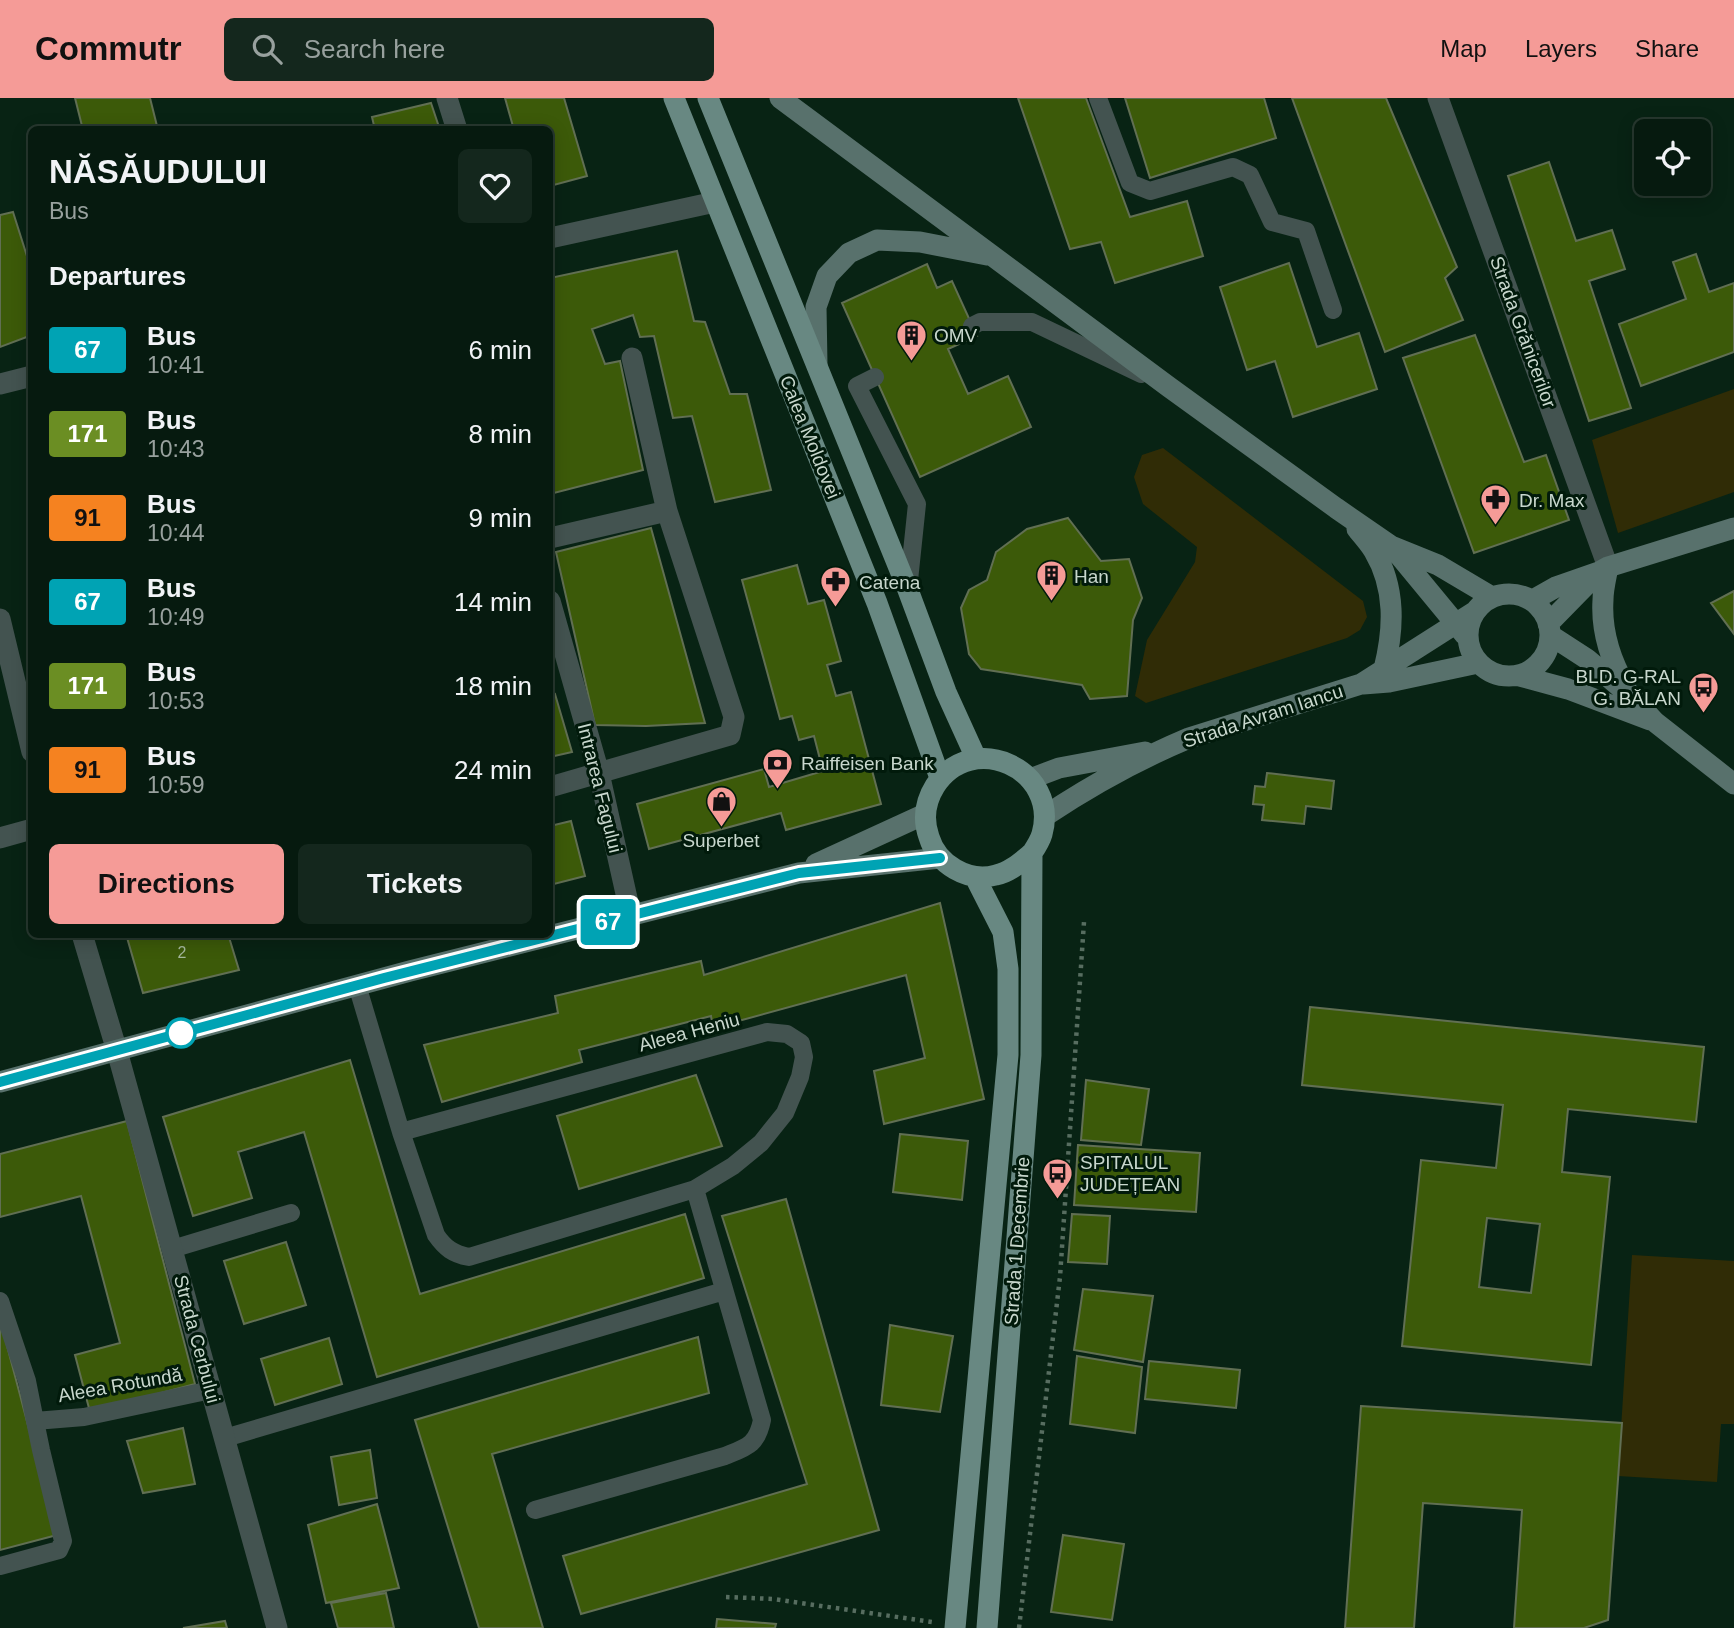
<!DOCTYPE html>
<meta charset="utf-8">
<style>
:root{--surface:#061a0f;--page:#14271d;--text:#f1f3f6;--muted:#98a19e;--line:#27382f;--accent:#f59b97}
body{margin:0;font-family:Arial,sans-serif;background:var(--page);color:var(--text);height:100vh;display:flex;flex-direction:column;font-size:26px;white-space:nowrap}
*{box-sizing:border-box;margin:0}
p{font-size:23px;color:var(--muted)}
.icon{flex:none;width:38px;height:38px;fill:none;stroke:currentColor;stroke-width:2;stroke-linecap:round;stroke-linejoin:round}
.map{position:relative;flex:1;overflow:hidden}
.details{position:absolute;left:28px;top:28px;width:525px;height:812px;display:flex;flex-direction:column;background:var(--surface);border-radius:10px;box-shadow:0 4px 18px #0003,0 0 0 2px var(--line)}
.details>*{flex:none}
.badge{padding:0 14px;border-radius:5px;font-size:24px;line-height:46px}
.buttons{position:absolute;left:1634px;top:21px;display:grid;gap:14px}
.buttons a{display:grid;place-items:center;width:77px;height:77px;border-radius:10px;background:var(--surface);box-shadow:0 4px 18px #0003,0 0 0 2px var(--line);font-size:35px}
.map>.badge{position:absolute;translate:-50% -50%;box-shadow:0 0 0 4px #fff}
h2{padding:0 21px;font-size:26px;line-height:63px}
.round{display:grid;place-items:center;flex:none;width:74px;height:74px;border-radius:10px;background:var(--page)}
.summary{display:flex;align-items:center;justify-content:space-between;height:119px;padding:0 21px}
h1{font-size:33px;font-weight:700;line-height:52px}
.primary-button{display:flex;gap:14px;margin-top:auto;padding:14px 21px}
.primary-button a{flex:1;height:80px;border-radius:10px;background:var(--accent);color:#111;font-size:28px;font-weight:700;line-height:80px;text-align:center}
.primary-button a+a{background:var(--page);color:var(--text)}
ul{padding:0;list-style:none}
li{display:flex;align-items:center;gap:21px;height:84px;padding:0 21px}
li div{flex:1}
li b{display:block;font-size:26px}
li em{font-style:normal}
li .badge{min-width:77px;font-weight:700;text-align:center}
header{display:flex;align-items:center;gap:42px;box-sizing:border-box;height:98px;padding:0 35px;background:var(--accent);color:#111}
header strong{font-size:33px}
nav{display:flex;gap:38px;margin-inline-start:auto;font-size:24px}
.search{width:490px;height:63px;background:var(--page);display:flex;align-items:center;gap:18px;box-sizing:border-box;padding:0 24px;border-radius:10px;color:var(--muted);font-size:26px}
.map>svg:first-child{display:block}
.green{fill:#302c06}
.building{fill:#3c5a09;stroke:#616f53;stroke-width:2;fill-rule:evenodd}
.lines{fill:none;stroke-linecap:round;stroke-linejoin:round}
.path{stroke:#576d60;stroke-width:4.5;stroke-dasharray:3.5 5;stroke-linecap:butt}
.lane{stroke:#435350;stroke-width:18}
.street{stroke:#435350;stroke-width:21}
.secondary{stroke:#58716c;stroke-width:21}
.primary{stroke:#688882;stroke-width:21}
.line-casing{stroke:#fff;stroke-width:16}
.line{stroke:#00a3b4;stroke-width:10}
.stop-dot{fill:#fff;stroke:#00a3b4;stroke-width:3.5}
.labels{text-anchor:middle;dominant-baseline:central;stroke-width:6;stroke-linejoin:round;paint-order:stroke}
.number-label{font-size:16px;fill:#a5b89c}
.street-label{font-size:19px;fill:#c8d7cd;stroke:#011a0b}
.poi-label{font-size:19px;fill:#c8d7cd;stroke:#011a0b;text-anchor:start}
</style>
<header>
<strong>Commutr</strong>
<div class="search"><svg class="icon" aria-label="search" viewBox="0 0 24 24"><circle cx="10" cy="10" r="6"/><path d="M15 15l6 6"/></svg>Search here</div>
<nav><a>Map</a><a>Layers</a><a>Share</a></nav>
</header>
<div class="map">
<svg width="1734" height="1530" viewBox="0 0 1734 1530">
<rect width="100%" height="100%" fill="#082314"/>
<path class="green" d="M1734,291V394L1618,435L1592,342Z
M1163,350L1363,503L1367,519L1360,532L1347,540L1146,605L1135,598L1147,542L1195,464L1197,449L1143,406L1134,379L1142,357Z
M1632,1157L1734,1163V1326H1721L1717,1384L1618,1378Z"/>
<path class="building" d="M75,0H150L158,32H83Z
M505,0H564L587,78L550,88V32H514Z
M1018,0H1086L1130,119L1187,103L1203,158L1115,185L1101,144L1070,151Z
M1125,0H1264L1276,40L1150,80Z
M1292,0H1386L1457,169L1445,180L1463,222L1385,254Z
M431,5L440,32H375L372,19Z
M1549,64L1576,143L1612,132L1625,171L1589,183L1631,310L1589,323L1508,78Z
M13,114L32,174V237L0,249V117Z
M677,153L694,223L705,224L730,296H747L771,392L715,404L692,318L673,320L654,238L640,239L633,217L592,231L605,266L620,263L643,372L550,396V180Z
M1696,156L1709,194L1734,185V254L1641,288L1619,226L1686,201L1673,164Z
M1289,165L1317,249L1359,235L1377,291L1293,319L1275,263L1247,272L1220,189Z
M927,166L937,190L952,183L977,238L948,251L968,296L1008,278L1031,329L920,379L842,205Z
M1475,237L1524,364L1546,357L1569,422L1474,455L1403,260Z
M1068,420L1101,463L1129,461L1142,500L1133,522L1127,598L1090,601L1082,587L981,571L969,556L961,510L969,492L987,482L996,454L1027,431Z
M651,430L705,625L646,628L595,627L556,454Z
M797,467L808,506L824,502L841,563L827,567L836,598L851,594L881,706L786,732L781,715L649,751L637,706L764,671L769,689L823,673L814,638L799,642L792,618L780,621L742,482Z
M1734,493V536L1711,505Z
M555,596L572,654L550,659V597Z
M1267,675L1334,683L1331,711L1306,708L1304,726L1262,722L1264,707L1253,706L1255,688L1265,689Z
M571,723L585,778L550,787V728Z
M940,805L984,1001L884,1026L874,973L925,960L906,877L713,930L711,918L579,952L582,964L442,1004L424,947L558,915L555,898L701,863L704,877Z
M126,836H228L239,872L143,895Z
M1310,909L1704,949L1696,1024L1568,1011L1562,1074L1610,1079L1591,1267L1402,1248L1421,1062L1496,1070L1503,1007L1302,987ZM1487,1120L1540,1126L1531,1195L1479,1189Z
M350,962L420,1196L685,1116L704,1180L377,1279L304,1034L238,1054L252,1100L193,1118L163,1019Z
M696,977L722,1048L579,1091L557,1018Z
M1086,982L1149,991L1141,1047L1081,1042Z
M127,1023L195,1286L90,1314L75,1257L120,1245L81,1098L0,1119V1056Z
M900,1036L968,1043L962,1102L893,1094Z
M1078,1047L1200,1055L1196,1114L1074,1107Z
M786,1101L879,1432L581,1516L563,1458L807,1386L722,1118Z
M1072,1116L1110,1118L1107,1166L1068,1164Z
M286,1144L306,1207L244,1226L224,1163Z
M1083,1191L1153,1198L1143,1264L1074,1252Z
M0,1221L57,1437L0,1452Z
M890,1227L953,1238L940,1314L881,1307Z
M698,1239L709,1295L492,1356L543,1530H479L415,1322Z
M329,1240L342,1286L275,1307L261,1261Z
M1077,1258L1142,1269L1135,1335L1070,1326Z
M1149,1263L1240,1272L1236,1310L1145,1301Z
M1361,1308L1622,1325L1608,1522L1584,1530H1514L1522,1412L1423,1405L1414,1530H1345Z
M183,1330L195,1386L143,1395L127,1343Z
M370,1352L377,1400L339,1407L331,1359Z
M377,1406L399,1490L326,1505L308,1427Z
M1063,1437L1124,1446L1112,1522L1051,1514Z
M386,1495L394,1530H338L331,1505Z
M717,1521L776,1526L775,1530H716Z
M225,1523L227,1530H183Z"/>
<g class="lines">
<path class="path" d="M726,1499L773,1501L932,1524
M1019,1530L1060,1179L1084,824"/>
<path class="lane" d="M1098,0L1130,85L1150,93L1233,69L1250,77L1272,124L1306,133L1333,212
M972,228L980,224H1032L1141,276
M875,279L857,288L917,406L908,492
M357,887L401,1034L436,1137C445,1150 453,1156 469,1159L695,1091
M401,1034L767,934L787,936L801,945L804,959L800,979L785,1015L761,1045L733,1068L695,1091L762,1322C757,1347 747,1349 725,1358L535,1412
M172,1151L291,1115
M0,1203L27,1283L35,1323L84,1319L211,1292
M225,1340L724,1193
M0,1468L59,1452L63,1443L41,1352L35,1323"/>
<path class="street" d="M447,0L457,32
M1438,0L1608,469
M550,140L715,104
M632,260L667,413
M0,286L32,278
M550,440L667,413L734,619L730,637L550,689
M550,503L599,675L631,818
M0,521L32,654
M0,740L32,731
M82,836L117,953L277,1530"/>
<path class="secondary" d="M780,0L1169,289L1336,410L1391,448L1438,467L1492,499
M817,267L816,209L827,178L849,155L877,142L920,144L987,157
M1357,431C1363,438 1370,446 1374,453C1396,490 1394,531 1384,571
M1394,451L1465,537
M1608,469C1606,480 1603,491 1603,502C1601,533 1611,563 1626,589
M1468 537a41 41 0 1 1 82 0a41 41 0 1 1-82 0Z
M1533,502L1556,489L1599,474L1608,469L1734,430
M1548,526L1596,477
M1550,537L1587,561L1633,600L1655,624L1734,686
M1520,578L1568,591L1650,622
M1363,586L1389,584L1478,565
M1030,681L1059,670L1145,654
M1045,718C1090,688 1139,661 1189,640L1361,586L1474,514
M816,766L925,716
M0,984L410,873L799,775L940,760"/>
<path class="primary" d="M674,0L877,505L940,680
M708,0L908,492L946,594L976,660
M955,1530L1008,957V871L1003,834L975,779
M987,1530L1031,957L1032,755C1036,749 1040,743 1042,736C1060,671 972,631 935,688C925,704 923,722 929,739C937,766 968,785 996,777C1010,774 1021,764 1032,755"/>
</g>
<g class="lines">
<defs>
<path id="line" d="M0,984L384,880L799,775L940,760"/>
</defs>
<use href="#line" class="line-casing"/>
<use href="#line" class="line"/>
</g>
<defs>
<symbol id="building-pin" viewBox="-11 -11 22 30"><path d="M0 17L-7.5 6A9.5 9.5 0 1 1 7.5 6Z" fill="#f59b97" stroke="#011a0b"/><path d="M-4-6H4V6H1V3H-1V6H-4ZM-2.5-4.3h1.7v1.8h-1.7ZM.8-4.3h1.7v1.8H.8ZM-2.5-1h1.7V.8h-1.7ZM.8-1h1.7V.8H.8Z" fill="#111"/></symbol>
<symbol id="pharmacy-pin" viewBox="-11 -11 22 30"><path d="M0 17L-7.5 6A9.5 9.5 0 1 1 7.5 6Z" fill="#f59b97" stroke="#011a0b"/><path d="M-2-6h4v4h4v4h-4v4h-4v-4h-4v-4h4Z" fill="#111"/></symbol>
<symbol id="bus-pin" viewBox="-11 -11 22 30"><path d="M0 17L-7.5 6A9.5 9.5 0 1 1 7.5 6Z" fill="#f59b97" stroke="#011a0b"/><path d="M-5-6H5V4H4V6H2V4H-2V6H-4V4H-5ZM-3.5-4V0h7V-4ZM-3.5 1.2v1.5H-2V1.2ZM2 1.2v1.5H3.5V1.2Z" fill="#111"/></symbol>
<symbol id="bank-pin" viewBox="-11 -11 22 30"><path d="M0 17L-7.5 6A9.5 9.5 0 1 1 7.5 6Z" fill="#f59b97" stroke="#011a0b"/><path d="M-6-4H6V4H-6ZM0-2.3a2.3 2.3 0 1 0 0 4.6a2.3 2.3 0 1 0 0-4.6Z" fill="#111"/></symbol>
<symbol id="shop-pin" viewBox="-11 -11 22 30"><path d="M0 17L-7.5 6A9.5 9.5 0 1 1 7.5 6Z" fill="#f59b97" stroke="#011a0b"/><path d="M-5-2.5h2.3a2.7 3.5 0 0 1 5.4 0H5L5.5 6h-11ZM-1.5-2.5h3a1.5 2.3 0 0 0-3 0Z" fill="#111"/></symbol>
</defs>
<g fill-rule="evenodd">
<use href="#building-pin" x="894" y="220" width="35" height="47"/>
<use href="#pharmacy-pin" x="1478" y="384" width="35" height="47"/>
<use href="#building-pin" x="1034" y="460" width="35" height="47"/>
<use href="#pharmacy-pin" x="818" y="466" width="35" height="47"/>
<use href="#bus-pin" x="1686" y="572" width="35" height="47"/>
<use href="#bank-pin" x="760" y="648" width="35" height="47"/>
<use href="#shop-pin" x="704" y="686" width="35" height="47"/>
<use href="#bus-pin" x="1040" y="1058" width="35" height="47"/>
</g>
<circle class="stop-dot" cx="181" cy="935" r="14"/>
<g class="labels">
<g class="number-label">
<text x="182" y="854">2</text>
</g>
<g class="street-label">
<text transform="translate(1523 234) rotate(70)">Strada Grănicerilor</text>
<text transform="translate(810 339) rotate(68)">Calea Moldovei</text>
<text transform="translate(1263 618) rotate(-18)">Strada Avram Iancu</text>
<text transform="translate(600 690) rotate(76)">Intrarea Fagului</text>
<text transform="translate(689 934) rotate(-15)">Aleea Heniu</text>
<text transform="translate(1017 1143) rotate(-86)">Strada 1 Decembrie</text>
<text transform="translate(197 1241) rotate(75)">Strada Cerbului</text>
<text transform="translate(120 1287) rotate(-10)">Aleea Rotundă</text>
</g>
<g class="poi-label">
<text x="934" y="237">OMV</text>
<text x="1519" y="402">Dr. Max</text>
<text x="1074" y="478">Han</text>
<text x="859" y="484">Catena</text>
<text x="1681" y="578" text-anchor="end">BLD. G-RAL<tspan x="1681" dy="22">G. BĂLAN</tspan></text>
<text x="801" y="665">Raiffeisen Bank</text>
<text x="721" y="742" text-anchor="middle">Superbet</text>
<text x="1080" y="1064">SPITALUL<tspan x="1080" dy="22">JUDEȚEAN</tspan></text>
</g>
</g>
</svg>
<div class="buttons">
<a><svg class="icon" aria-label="locate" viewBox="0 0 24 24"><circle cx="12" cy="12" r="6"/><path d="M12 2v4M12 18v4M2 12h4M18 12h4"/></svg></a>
</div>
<b class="badge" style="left:608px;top:824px;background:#00a3b4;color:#fff">67</b>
<section class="details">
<div class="summary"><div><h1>NĂSĂUDULUI</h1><p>Bus</p></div><a class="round"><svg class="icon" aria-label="heart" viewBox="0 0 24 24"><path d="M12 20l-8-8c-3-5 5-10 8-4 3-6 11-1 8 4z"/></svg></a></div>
<h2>Departures</h2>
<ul>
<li><span class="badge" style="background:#00a3b4;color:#fff">67</span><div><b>Bus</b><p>10:41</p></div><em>6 min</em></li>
<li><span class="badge" style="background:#6b8e23;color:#fff">171</span><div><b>Bus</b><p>10:43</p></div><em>8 min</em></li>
<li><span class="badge" style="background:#f58220;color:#111">91</span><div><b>Bus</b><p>10:44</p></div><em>9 min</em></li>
<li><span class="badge" style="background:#00a3b4;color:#fff">67</span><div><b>Bus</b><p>10:49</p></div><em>14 min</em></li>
<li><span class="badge" style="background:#6b8e23;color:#fff">171</span><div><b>Bus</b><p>10:53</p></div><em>18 min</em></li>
<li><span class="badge" style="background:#f58220;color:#111">91</span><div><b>Bus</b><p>10:59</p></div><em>24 min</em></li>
</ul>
<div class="primary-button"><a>Directions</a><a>Tickets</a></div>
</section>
</div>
